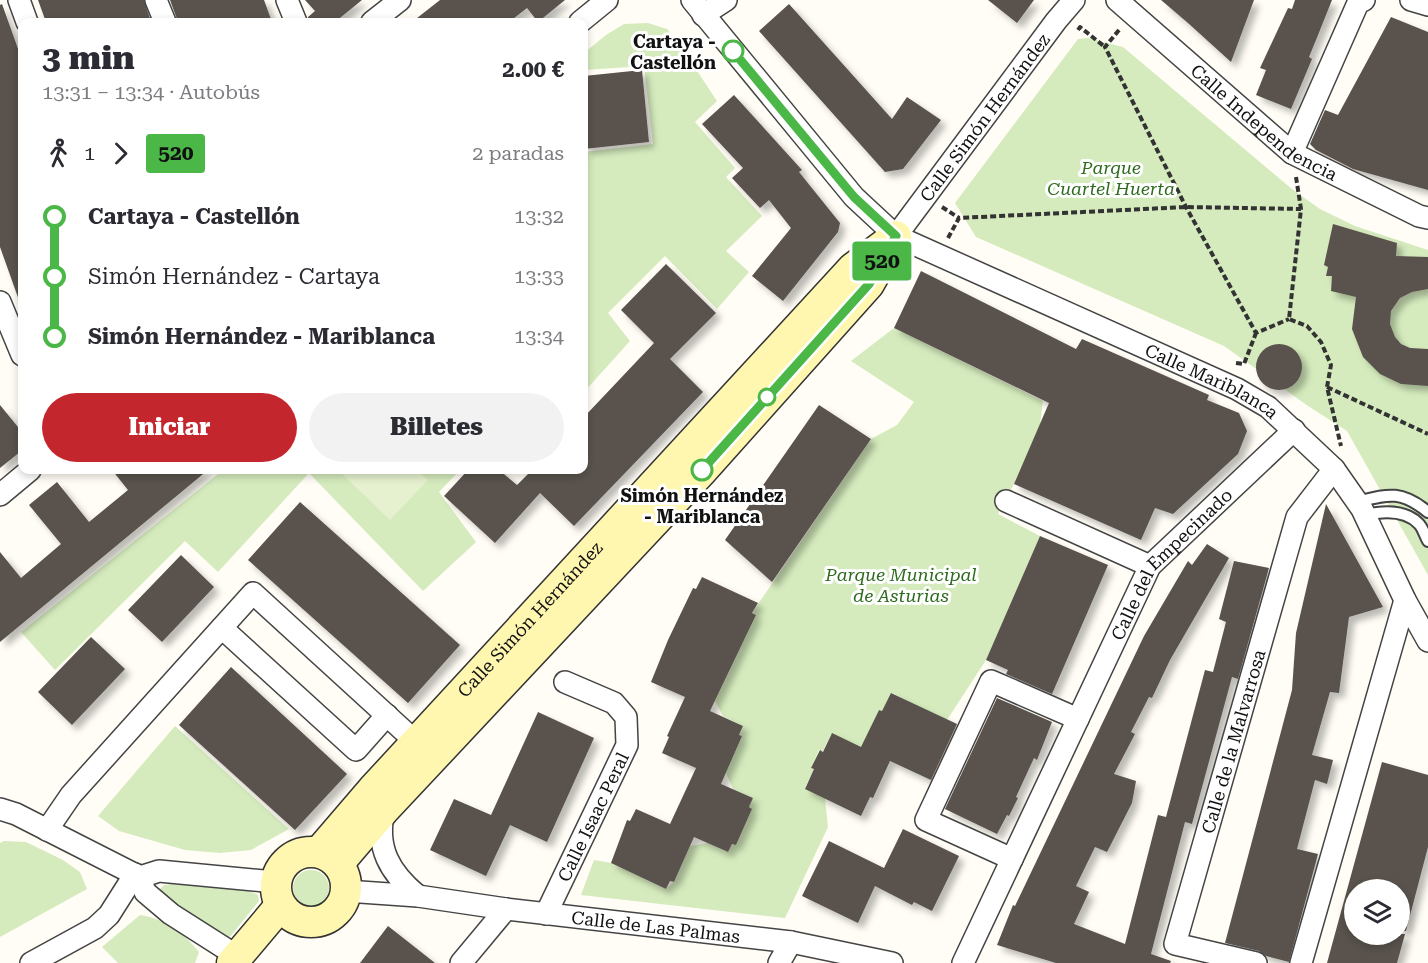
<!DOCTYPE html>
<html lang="es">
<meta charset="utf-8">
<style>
:root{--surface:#fff;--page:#f2f2f3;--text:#2b2b33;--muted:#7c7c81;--accent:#c4262e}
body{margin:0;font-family:"Roboto Serif",serif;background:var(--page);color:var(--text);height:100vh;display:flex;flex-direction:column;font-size:22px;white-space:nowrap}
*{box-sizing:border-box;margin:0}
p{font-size:20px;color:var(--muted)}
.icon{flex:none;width:33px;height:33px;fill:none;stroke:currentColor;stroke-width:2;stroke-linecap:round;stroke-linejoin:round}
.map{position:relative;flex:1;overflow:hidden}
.side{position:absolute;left:18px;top:18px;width:570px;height:456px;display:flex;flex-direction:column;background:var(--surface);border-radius:12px;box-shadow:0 3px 9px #0003}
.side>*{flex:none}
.badge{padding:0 12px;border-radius:4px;font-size:21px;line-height:39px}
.controls{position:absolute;left:1344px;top:879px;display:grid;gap:12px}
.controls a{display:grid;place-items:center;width:66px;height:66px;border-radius:50%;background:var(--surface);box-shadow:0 3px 9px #0003;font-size:30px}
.map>.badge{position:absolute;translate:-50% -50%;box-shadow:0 0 0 3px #fff}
.legs{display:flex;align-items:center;gap:9px;height:66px;padding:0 24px;font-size:20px}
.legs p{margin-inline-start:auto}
.head{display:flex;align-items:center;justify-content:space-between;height:102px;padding:0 24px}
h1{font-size:33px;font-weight:800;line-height:45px}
.button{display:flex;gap:12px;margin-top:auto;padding:12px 24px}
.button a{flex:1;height:69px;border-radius:36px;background:var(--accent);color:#fff;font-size:24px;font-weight:800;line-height:69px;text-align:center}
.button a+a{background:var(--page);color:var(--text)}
ul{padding:0 24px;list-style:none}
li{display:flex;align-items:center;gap:21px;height:60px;font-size:22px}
li i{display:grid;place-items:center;width:9px;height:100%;margin:0 8px;background:currentColor}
li i::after{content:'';width:15px;height:15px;margin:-8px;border:4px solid;border-radius:50%;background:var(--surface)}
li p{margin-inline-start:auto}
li:first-child i{background:linear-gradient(#0000 50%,currentColor 0)}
li:last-child i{background:linear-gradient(currentColor 50%,#0000 0)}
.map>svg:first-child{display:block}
.green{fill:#d5ebbd}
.pitch{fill:#e6f2cf}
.building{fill:#5a524d;filter:url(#shadow)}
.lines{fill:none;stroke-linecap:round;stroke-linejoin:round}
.lane-casing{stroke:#444;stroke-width:14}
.street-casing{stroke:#444;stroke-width:24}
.secondary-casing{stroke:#333;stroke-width:33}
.path{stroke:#333;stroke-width:4;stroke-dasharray:6 3;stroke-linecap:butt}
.lane{stroke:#fff;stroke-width:10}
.street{stroke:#fff;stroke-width:21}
.secondary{stroke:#fff6b0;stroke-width:30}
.line-1-casing{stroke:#fff;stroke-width:14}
.line-1{stroke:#4ab747;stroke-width:9}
.stop-1-dot{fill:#fff;stroke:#4ab747;stroke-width:3}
.labels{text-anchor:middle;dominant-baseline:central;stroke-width:6;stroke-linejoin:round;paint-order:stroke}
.stop-label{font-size:18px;font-weight:bold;fill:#111;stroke:#fff;text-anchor:end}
.street-label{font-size:18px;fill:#111;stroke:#fff}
.park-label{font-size:18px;font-style:italic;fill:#2f6b1f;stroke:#fff}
</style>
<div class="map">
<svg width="1428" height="963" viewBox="0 0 1428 963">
<defs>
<filter id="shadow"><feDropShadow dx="5.5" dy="5.5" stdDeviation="3" flood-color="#0004"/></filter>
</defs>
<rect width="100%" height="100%" fill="#fffdf5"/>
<path class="green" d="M648,23L667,29L678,42L717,101L695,122L735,168L726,177L762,216L726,251L749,272L717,309L665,256L608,313L630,341L584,392V152L653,144L644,66L584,70V53L606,35L624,24Z
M1088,38L1123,47L1292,189L1320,209L1355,226L1428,250V575L1347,431L1308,406L1224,346L976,237L955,203L1078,39Z
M894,328L1043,401L1040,425L1014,484L998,514L1040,536L986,660L947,720L892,693L882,711L879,710L871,727L864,749L831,734L823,751L819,750L811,768L814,769L805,788L825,798L828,827L785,918L581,895L594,860L611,863L666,889L674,882L690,846L708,843L727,852L732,844L736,845L752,809L749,807L753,798L733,789L726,773L743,726L723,716L715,701L756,615L753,613L758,604L871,439L897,425L914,402L851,361Z
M223,470H460L439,492L476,542L423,591L309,473L218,572L185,541L55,670L21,632Z
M175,726L289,829L251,850L220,853L185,850L119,831L98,816Z
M4,841L26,842L63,860L80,872L87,889L0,937V843Z
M293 888a18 18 0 1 1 36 0a18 18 0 1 1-36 0Z
M172,884L249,891L258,895L259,901L229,938L157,892L164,885Z
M140,915C164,918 184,933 199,952L195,963H118L102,947Z"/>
<path class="pitch" d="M338,470H417L428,480L390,520Z"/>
<path class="building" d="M38,0H144L151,22H46Z
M170,0H264L272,22H178Z
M305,0H362L335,22H309L308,17L315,11Z
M440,0H565L538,22L527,8L509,22H412Z
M988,0H1034L1017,23Z
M1161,0H1254L1231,62L1188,23Z
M1295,0H1332L1316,40L1309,57L1312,59L1291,109L1256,95L1266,70L1260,68L1288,8L1292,9Z
M2,4L22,60V303H20L0,247V5Z
M789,4L892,119L907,97L941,120L903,169L885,172L759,31Z
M1391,17L1428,32V190L1353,169L1316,150L1310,144L1325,110L1338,115Z
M642,70L649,142L584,149V76Z
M734,95L802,170L799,172L840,223L838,232L783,301L752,276L791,228L769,200L760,208L732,178L743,168L702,124Z
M1333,224L1397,243L1396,256L1428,257V289L1412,292L1400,298L1391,311L1390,324L1395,337L1401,344L1410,348L1428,349V386L1401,384L1380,374L1363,357L1352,329L1356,297L1331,291L1332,276H1326L1328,267L1324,265Z
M666,264L716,313L670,359L703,392L574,526L540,493L495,543L444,496L468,470H499L517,485L532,470H584V417L654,343L621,310Z
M921,271L1076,349L1082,339L1209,395L1207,400L1239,413L1247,431L1238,454L1173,514L1155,508L1141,540L1014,484L1049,403L894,328Z
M1256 367a23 23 0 1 1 46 0a23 23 0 1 1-46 0Z
M0,405L22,432V445L20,452L0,468Z
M819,405L871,439L772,582L725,540Z
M112,470H208L0,642V552L21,578L61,544L29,505L57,482L89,522L128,490Z
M300,502L460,645L408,703L248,560Z
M1326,504L1383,607L1349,617L1339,693L1330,692L1312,755L1333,760L1327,784L1315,780L1297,849L1318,854L1289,962L1266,956L1259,951L1225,943L1292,690L1296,633Z
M1040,536L1108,565L1052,694L1006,674L1008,670L986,660Z
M1207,544L1229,558L1170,660L1152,698L1149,697L1131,732L1135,734L1114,774L1136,781L1132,803L1107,852L1095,847L1076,886L1089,892L1074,924L1125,944L1158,815L1166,817L1205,670L1213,672L1226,622L1219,619L1234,561L1269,568L1238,679L1232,677L1192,824L1185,822L1151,954L1171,961L1170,963H1056L997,945L1013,905L1015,906L1144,636L1188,561L1192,565Z
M181,555L214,587L162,642L128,610Z
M702,577L758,603L752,613L756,615L710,711L743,726L739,735L742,736L721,784L753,798L749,807L752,809L736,845L732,844L728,852L694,837L674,882L670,881L666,889L611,863L627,820L630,821L636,809L670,824L696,768L662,753L669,737L667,736L685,697L651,682L668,640L693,588L696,589Z
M91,637L125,669L72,725L38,692Z
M231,667L347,774L295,830L179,725Z
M891,693L957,724L931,780L890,761L873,798L870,797L861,816L805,789L814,769L811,768L820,750L823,752L832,733L861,747L879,710L882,711Z
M997,698L1052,722L1037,760L1034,758L1016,797L1018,798L1009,816L1007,815L997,834L945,809Z
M538,712L594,738L547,842L510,825L486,876L430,850L454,799L491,815Z
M1382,762L1428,775V847L1406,931L1400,930V890H1354V934H1405L1397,963H1327Z
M903,829L959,856L932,911L914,902L912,905L875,886L858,923L802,896L829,841L884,868Z
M388,926L435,963H360Z"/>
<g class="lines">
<defs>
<path id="lane" d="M1357,502C1389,494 1401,490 1428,512
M1365,515C1383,511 1405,509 1419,524C1423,528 1425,536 1428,541"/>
<g id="street">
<path d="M19,0L27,22"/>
<path d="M156,0L165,22"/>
<path d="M287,0L296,22"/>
<path id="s1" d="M692,0L854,197L896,236L1237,389L1268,407L1334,469L1362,509L1405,600L1428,641"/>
<path id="s2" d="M1117,0L1292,153L1419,216L1428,218"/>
<path d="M1411,0L1428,5"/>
<path d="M703,15L726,0"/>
<path d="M372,22L400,0"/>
<path d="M580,22L607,0"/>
<path d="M1292,153L1358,3L1364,0"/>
<path id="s3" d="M896,236L1056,21L1074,0"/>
<path d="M0,302L22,355"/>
<path d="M0,495L30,470"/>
<path d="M1006,501L1150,566"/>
<path d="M222,628L356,750L387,715"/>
<path d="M0,809L16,814L140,877L159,871L275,882"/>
<path d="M384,810C375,848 390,873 418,896"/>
<path d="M47,830L71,795L253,593L417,743"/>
<path d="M1012,859L926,820L991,681L1078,719"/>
<path d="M140,877L145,892L171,914L237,956"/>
<path id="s4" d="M346,891L418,896L506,909L791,942L892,963"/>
<path id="s5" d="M546,914L627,745L626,717L614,703L565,682"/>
<path d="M31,963L95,928L109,915L135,874"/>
<path d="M461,963L506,909"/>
<path d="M779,963L791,942"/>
<path id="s6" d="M963,963L1150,566L1294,430"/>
<path id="s7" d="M1256,963L1175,944L1297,517L1334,469"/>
<path d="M1301,963L1405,600"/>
</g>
<g id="secondary">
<circle cx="311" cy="887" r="35"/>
<path id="s8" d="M319,852L373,789L853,268L896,236"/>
<path d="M338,864L384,810L701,472L869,284L891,245"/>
<path d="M232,963L280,906"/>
</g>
</defs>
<use href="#lane" class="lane-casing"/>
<use href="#street" class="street-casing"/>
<use href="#secondary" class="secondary-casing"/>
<path class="path" d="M1078,30L1080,27L1105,47
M1119,30L1105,47L1186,207L1256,333L1289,319
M1296,177L1301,209L1289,319L1307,326L1321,342L1331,365L1327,387L1341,446
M942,207L959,218
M948,238L959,218L1186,207L1301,209
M1236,363L1244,364L1256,333
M1327,387L1428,434"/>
<use href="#lane" class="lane"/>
<use href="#street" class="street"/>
<use href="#secondary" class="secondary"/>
</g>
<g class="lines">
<defs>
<path id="line-1" d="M702,470L869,284L896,236L854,197L733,51"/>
</defs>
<use href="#line-1" class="line-1-casing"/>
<use href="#line-1" class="line-1"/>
</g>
<g class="stop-1-dot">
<circle cx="733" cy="51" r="10"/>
<circle cx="767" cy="397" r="8"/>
<circle cx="702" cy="470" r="10"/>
</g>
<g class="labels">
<g class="stop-label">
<text x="716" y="41">Cartaya -<tspan x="716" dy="21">Castellón</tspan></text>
<text x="702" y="495" text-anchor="middle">Simón Hernández<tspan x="702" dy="21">- Mariblanca</tspan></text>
</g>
<g class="street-label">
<text stroke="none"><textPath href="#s3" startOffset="148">Calle Simón Hernández</textPath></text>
<text stroke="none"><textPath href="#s2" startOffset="192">Calle Independencia</textPath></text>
<text stroke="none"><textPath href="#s1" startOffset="660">Calle Mariblanca</textPath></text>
<text stroke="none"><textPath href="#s6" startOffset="453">Calle del Empecinado</textPath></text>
<text stroke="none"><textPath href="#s8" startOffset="314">Calle Simón Hernández</textPath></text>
<text stroke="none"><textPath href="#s7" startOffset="294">Calle de la Malvarrosa</textPath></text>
<text stroke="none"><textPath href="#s5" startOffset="108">Calle Isaac Peral</textPath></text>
<text stroke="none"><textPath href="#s4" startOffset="312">Calle de Las Palmas</textPath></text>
</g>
<g class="park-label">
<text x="1111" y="167">Parque<tspan x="1111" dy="21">Cuartel Huerta</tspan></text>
<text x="901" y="574">Parque Municipal<tspan x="901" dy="21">de Asturias</tspan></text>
</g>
</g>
</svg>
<div class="controls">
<a><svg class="icon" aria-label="layers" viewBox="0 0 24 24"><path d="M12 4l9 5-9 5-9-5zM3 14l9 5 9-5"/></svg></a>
</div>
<b class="badge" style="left:882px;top:261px;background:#4ab747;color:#111">520</b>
<section class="side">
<div class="head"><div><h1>3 min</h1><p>13:31 – 13:34 · Autobús</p></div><b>2.00 €</b></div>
<div class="legs"><svg class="icon" aria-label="walk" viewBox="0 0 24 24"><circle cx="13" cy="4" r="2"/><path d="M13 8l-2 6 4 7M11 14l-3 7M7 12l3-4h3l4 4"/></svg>1<svg class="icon" aria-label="forward" viewBox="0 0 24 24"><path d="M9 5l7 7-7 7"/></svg><b class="badge" style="background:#4ab747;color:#111">520</b><p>2 paradas</p></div>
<ul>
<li><i style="color:#4ab747"></i><b>Cartaya - Castellón</b><p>13:32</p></li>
<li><i style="color:#4ab747"></i><span>Simón Hernández - Cartaya</span><p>13:33</p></li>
<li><i style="color:#4ab747"></i><b>Simón Hernández - Mariblanca</b><p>13:34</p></li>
</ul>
<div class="button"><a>Iniciar</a><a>Billetes</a></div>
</section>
</div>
